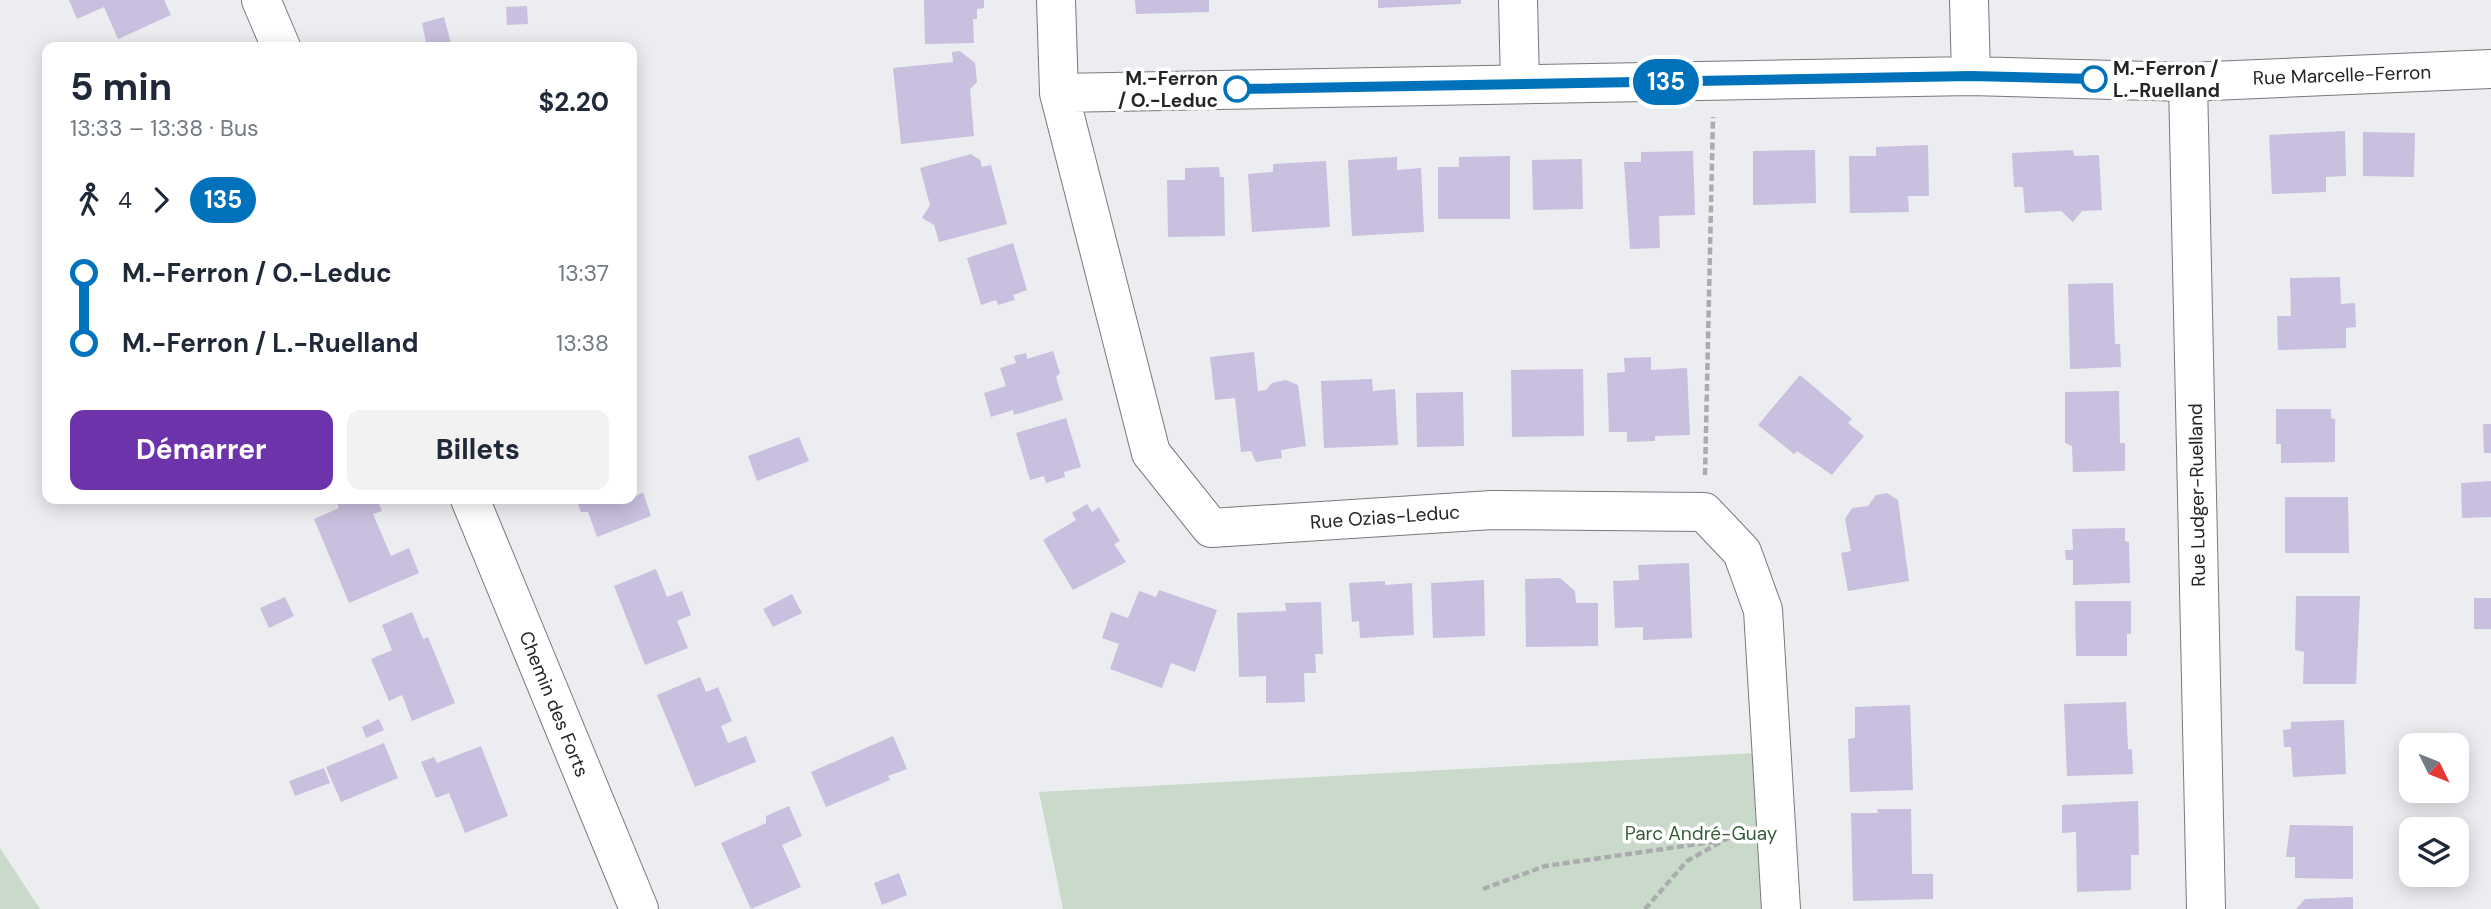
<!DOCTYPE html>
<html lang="fr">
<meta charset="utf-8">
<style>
:root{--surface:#fff;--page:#f2f2f3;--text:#1f2937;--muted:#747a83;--accent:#6c33aa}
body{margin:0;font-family:"DM Sans",sans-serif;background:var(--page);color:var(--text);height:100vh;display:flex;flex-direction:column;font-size:26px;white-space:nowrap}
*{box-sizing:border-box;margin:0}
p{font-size:23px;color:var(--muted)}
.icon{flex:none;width:38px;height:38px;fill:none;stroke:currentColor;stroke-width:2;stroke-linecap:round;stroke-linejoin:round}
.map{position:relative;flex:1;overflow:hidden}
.panel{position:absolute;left:42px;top:42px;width:595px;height:462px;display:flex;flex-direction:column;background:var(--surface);border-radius:14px;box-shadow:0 4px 18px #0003}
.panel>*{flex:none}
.badge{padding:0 14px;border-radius:23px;font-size:24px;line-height:46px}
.needle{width:46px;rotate:133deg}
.buttons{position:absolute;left:2399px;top:733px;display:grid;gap:14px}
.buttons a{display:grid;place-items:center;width:70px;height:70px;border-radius:14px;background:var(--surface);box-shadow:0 4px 18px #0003;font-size:35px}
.map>.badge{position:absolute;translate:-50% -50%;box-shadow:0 0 0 4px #fff}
.legs{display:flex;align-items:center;gap:10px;height:77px;padding:0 28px;font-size:23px}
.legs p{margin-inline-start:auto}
.headline{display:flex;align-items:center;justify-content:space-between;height:119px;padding:0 28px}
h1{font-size:38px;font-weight:700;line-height:52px}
.button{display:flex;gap:14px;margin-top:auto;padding:14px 28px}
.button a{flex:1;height:80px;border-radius:14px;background:var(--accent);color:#fff;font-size:28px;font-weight:700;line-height:80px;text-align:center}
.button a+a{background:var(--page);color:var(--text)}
ul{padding:0 28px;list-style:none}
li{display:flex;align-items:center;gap:24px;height:70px;font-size:26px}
li i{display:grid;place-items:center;width:10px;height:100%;margin:0 9px;background:currentColor}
li i::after{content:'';width:18px;height:18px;margin:-9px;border:5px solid;border-radius:50%;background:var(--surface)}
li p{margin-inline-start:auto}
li:first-child i{background:linear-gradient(#0000 50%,currentColor 0)}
li:last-child i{background:linear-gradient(currentColor 50%,#0000 0)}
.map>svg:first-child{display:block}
.green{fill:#cadaca}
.building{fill:#c9bfde}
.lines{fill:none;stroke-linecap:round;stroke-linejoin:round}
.street-casing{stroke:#78797c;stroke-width:40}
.secondary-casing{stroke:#78797c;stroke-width:40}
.path{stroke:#abacae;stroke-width:4.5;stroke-dasharray:7 3.5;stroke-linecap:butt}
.street{stroke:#fff;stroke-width:38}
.secondary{stroke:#fff;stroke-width:38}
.line-1-casing{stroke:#fff;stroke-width:16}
.line-1{stroke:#0072bc;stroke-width:10}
.stop-1-dot{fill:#fff;stroke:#0072bc;stroke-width:3.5}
.labels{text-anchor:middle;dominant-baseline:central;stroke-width:7;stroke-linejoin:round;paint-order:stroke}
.stop-label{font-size:19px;font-weight:bold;fill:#242526;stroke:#fff;text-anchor:start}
.street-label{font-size:19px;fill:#242526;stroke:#fff}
.park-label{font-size:19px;fill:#365c38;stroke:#fff}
</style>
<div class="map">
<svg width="2491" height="909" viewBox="0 0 2491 909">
<rect width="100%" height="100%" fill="#ecedf0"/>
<path class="green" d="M1774,752L1781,909H1063L1039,792Z
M0,848L40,909H0Z"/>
<path class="building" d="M69,0H164L171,15L118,39L104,7L77,19Z
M924,0H984V8L977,9V19H973L974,43L925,44Z
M1135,0H1209V12L1136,14Z
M1378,0H1461V4L1378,8Z
M527,6L528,24L507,25L506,7Z
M444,17L452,47H427L422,23Z
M960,51L975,63L977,82L970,89L974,136L901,144L893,68L953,62L952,52Z
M2345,131L2346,176L2326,177V192L2272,194L2269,135Z
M2363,132L2415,133L2414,177L2363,176Z
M1928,145L1929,196H1908L1909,212L1850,213L1849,156H1876V147Z
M1815,150L1816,203L1753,205V151Z
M2073,150L2074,156L2099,155L2102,210L2082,211L2073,222L2061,211L2025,213L2023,187H2014L2012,153Z
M1693,151L1695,215L1659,216L1660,248L1630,249L1624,162H1641V152Z
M971,154L980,160L982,167L991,165L1007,224L939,242L934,225L922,218L930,205L920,168Z
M1510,156V219H1438V167H1459V157Z
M1397,157V170L1421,168L1424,232L1352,236L1348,160Z
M1582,159L1583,209L1533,210L1532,160Z
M1326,161L1330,227L1252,232L1248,174L1273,172V164Z
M1219,167L1220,177H1224L1225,236L1168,237L1167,180H1185V168Z
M1013,243L1027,290L1013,295L1015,300L998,305L996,300L981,305L967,258Z
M2340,277L2341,304L2355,303L2356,327L2346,328V348L2278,350L2277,316H2291L2290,278Z
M2113,283L2115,344H2120L2121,367L2070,369L2068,284Z
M1053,351L1060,373L1056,377L1063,400L1014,415L1013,410L991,417L984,393L1006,386L1000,368L1016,363L1014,356L1026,353L1027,359Z
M1254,352L1258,391L1266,390L1272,383L1286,380L1298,385L1306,446L1281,450L1282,458L1256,462L1251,451L1241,452L1235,398L1215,400L1210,357Z
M1651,357V370L1687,368L1690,435L1655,436V441L1627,442V432H1609L1607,373L1625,372L1624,358Z
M1583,369L1584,436L1512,437L1511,370Z
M1800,375L1852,419L1848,423L1864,436L1832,475L1797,451L1794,454L1758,425Z
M1372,379L1373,391L1395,389L1398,445L1324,448L1321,381Z
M2119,391L2120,443H2125V471L2073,472L2072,446L2065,443V392Z
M1463,392L1464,446L1417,447L1416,393Z
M2276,409H2331V418L2335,419V462L2281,463V444H2276Z
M1066,418L1081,467L1064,472L1065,477L1046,483L1044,476L1030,480L1016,433Z
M2483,424H2491V453H2484Z
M799,437L809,461L757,481L748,456Z
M2491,481V517L2462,518L2461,483Z
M643,492L651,516L597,537L588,512H581L576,499H632Z
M1887,493L1898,500L1909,581L1848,591L1841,553L1851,551L1845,519L1852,508L1868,506L1876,495Z
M2285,497H2348L2349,553H2285Z
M335,499H377L382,511L373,514L391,556L409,548L419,573L349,603L314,519L339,508Z
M1087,504L1092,512L1099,507L1120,541L1114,544L1126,562L1073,590L1043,540L1076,520L1072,513Z
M2125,528V541L2129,542L2130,583L2073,585V560H2066L2065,550H2073L2072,529Z
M1689,563L1692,638L1643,640V627L1615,628L1613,581L1639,580L1638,565Z
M656,569L667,597L682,591L691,615L677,621L688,648L645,665L614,586Z
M1560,578L1575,591L1576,603H1598V646L1526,647L1525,579Z
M1484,580L1485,636L1433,638L1431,583Z
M1385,581V585L1412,583L1414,635L1360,638L1359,621L1352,622L1349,583Z
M1159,590L1217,610L1195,672L1171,663L1162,688L1110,669L1119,644L1102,638L1111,612L1128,618L1139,591L1156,597Z
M792,594L802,613L773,627L763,609Z
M2296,596H2360L2356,684H2303L2304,652L2295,650Z
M285,597L294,616L269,628L260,608Z
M2474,598H2491V629H2474Z
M2075,601H2131V634H2127V656H2076Z
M1321,602L1323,654H1315L1316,673H1304L1305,702L1266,703V676L1239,677L1237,613L1286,611L1285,603Z
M412,612L423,639L428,637L455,703L412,721L402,695L389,701L371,659L392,650L382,625Z
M700,677L706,692L718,687L732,721L721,726L728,743L746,736L756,762L695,787L657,695Z
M2126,702L2128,749L2132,750L2133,774L2067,776L2064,704Z
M1910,705L1913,790L1850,792L1848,739L1855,738V707Z
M379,719L384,730L366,738L362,727Z
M2344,720L2346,774L2293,777L2291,747H2284L2283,730L2291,729V722Z
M893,736L907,769L888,776L890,780L826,807L811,772Z
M384,743L398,778L341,802L326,767Z
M481,746L508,816L465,833L449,793L436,798L421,762L434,757L437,763Z
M324,768L330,783L295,796L289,781Z
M2138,801L2139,855H2131V890L2077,892L2076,832L2062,833V805Z
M789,806L802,836L782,845L801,887L751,909L721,843L766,823V816Z
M1877,809H1911L1912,874H1933V899L1853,901L1851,813H1878Z
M2290,825L2353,826V879L2295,878V857H2286Z
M899,873L907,895L882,905L874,883Z
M2353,897V909H2296L2305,899Z"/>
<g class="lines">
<defs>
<path id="street" d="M1056,0L1059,93L1151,453L1211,528L1492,510L1704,512L1742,552L1763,610L1781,909
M1518,0L1520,84
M1969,0L1971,76
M2188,82L2206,909
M1059,93L1971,76L2188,82L2491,69"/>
<path id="secondary" d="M261,0L281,47
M470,499L639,909"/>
</defs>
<use href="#street" class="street-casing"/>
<use href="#secondary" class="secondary-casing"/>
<path class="path" d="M1705,475L1713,117
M1483,889L1545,866L1719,841
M1645,909L1687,861L1737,833"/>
<use href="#street" class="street"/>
<use href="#secondary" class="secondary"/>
</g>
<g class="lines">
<defs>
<path id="line-1" d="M1237,89L1971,76L2094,79"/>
</defs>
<use href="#line-1" class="line-1-casing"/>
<use href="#line-1" class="line-1"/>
</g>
<g class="stop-1-dot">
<circle cx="2094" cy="79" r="12"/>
<circle cx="1237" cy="89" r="12"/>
</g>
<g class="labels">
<g class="stop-label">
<text x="2113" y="68">M.-Ferron /<tspan x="2113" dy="22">L.-Ruelland</tspan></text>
<text x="1218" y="78" text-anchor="end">M.-Ferron<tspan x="1218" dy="22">/ O.-Leduc</tspan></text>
</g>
<g class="street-label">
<text transform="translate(2342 75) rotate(-2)">Rue Marcelle-Ferron</text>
<text transform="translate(2197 495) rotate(-91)">Rue Ludger-Ruelland</text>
<text transform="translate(1385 517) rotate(-4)">Rue Ozias-Leduc</text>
<text transform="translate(554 704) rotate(68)">Chemin des Forts</text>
</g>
<g class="park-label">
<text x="1701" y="833">Parc André-Guay</text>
</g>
</g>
</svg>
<div class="buttons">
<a><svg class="needle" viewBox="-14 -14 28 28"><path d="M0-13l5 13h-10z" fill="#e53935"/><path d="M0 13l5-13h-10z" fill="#747a83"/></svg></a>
<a><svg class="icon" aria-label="layers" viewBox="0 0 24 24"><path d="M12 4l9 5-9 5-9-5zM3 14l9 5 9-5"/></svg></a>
</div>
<b class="badge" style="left:1666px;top:82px;background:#0072bc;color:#fff">135</b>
<section class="panel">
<div class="headline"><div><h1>5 min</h1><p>13:33 – 13:38 · Bus</p></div><b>$2.20</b></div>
<div class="legs"><svg class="icon" aria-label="walk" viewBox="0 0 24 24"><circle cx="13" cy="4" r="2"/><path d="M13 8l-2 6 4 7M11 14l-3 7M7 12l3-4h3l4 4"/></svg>4<svg class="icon" aria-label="forward" viewBox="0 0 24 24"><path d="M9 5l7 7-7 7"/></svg><b class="badge" style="background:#0072bc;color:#fff">135</b></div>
<ul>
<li><i style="color:#0072bc"></i><b>M.-Ferron / O.-Leduc</b><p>13:37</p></li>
<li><i style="color:#0072bc"></i><b>M.-Ferron / L.-Ruelland</b><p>13:38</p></li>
</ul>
<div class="button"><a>Démarrer</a><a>Billets</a></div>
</section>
</div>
